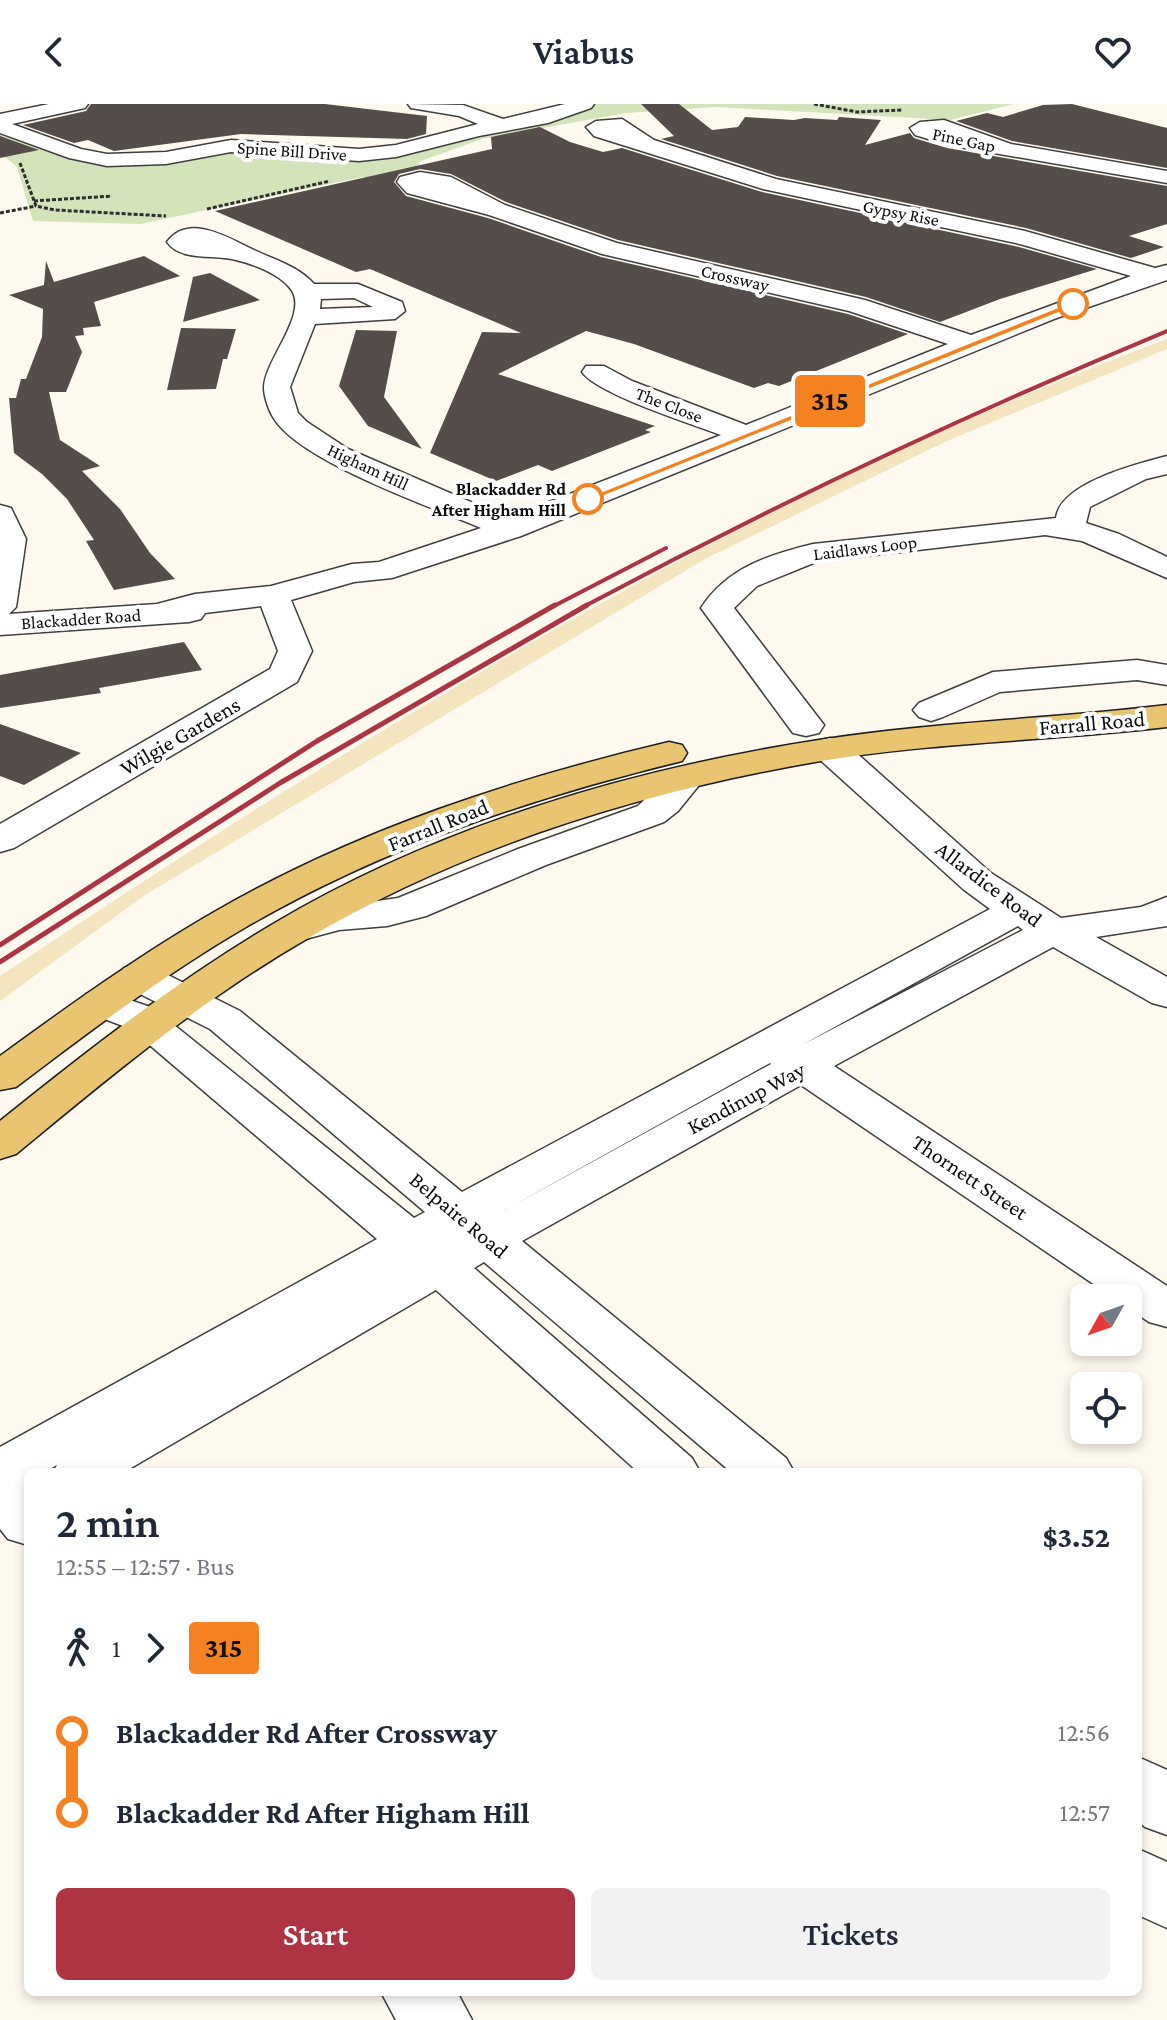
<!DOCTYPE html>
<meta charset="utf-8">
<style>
:root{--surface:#fff;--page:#f2f2f3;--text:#1f2937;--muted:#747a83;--accent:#ad3442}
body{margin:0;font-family:"Crimson Pro",serif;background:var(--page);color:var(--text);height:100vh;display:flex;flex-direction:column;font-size:30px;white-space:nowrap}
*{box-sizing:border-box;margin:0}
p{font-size:26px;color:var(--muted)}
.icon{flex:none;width:44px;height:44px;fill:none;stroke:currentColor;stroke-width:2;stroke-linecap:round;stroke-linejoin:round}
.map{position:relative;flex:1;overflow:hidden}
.details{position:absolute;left:24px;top:1364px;width:1118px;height:528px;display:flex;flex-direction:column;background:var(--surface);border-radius:12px;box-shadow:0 4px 12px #0003}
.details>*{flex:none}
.badge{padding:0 16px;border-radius:6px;font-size:28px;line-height:52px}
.needle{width:52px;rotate:230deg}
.buttons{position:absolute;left:1070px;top:1180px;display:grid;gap:16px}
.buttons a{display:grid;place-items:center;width:72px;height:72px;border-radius:12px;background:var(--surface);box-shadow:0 4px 12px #0003;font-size:40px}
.map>.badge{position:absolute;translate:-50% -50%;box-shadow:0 0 0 4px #fff}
.legs{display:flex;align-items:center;gap:12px;height:88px;padding:0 32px;font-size:26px}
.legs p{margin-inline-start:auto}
.summary{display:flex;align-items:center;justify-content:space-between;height:136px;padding:0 32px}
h1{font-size:44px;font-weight:600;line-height:60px}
.button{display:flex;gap:16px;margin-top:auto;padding:16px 32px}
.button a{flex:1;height:92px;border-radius:12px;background:var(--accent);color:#fff;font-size:32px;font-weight:600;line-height:92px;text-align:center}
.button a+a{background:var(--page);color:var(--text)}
ul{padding:0 32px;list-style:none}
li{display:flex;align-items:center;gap:28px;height:80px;font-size:30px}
li i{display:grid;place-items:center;width:12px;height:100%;margin:0 10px;background:currentColor}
li i::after{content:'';width:20px;height:20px;margin:-10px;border:6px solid;border-radius:50%;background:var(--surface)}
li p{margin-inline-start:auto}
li:first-child i{background:linear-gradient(#0000 50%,currentColor 0)}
li:last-child i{background:linear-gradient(currentColor 50%,#0000 0)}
header{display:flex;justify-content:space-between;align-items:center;height:104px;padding:0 32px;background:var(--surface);font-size:36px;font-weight:600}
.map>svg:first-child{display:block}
.green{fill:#d3e4bb}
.sand{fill:#f4e5bf}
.building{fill:#544d4a}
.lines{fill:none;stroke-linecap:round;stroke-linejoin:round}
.minor-casing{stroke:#3f3f3f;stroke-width:3}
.major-casing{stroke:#1d1d1d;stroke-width:3}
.path{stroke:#2e2e2e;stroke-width:3;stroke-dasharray:4 2;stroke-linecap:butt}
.minor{fill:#fff;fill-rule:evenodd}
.major{fill:#e9c471;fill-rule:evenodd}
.rail-far1{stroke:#ad3442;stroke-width:4}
.rail{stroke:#ad3442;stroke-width:5}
.line-1{fill:#f58220;stroke:#fff;stroke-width:2}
.stop-1-dot{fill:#fff;stroke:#f58220;stroke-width:4}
.labels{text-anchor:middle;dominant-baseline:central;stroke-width:8;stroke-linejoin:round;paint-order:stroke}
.far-street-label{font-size:18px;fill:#0c0c0c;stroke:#fff}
.far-stop-label{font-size:18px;font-weight:bold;fill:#0c0c0c;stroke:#fff;text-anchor:end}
.street-label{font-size:22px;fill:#0c0c0c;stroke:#fff}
</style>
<header><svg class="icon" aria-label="back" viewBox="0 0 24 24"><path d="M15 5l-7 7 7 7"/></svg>Viabus<svg class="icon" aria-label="heart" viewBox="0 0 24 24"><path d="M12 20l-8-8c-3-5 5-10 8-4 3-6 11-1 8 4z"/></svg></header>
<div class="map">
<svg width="1167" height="1916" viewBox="0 0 1167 1916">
<rect width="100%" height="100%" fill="#fdf9ee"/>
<path class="green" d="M595,0H1014L950,16L716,3L626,9L482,35L418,58L422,64L379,74L362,73L141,120L33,117L17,63L0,49V26L71,53L227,45L349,53L573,10Z"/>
<path class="sand" d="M1167,235V245L947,337L705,455L145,791L0,897V872C371,625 747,391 1167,235Z"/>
<path class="building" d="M91,0H325L427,12L426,30L407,35L241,30L114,47L88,36L74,39L23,21L86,7Z
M641,0H679L712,26L738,23L745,13L794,16L805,14L837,16L839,13L881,16L865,41L910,29L914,34L947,44L1167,82V120L1129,132L1164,143L1131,154L1026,124L777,72L661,35L674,32Z
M1072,0L1167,24V64L1012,37L956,17L987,9L1003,13L1043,1Z
M540,23L570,38L603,48L622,44L762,88L1019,143L1097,165L1000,195L940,218L866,193L618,136L506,98L451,70L420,65L399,70L394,78L406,92L488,114L601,153L848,210L908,230L779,282L768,279L754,284L634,240L586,227L498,270L655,322L645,326L651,328L552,367L538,361L496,377L430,349L482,228L521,229L370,165L356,168L215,107L492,45L491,33Z
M0,32L39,46L0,54Z
M144,152L180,172L94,198L101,222L83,224L84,231L75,232L82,248L66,288H49L60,336L100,362L82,367L120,405L150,449L175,475L114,486L86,437L94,436L67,395L42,370L14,349L9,294H16L21,275H26L42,233L43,205L9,191L44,181L46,157L54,178Z
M210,169L260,196L183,218L193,173Z
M181,224L236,225L227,255H223L216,285L167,286Z
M356,226L397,227L384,293L422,345L368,322L339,282Z
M184,538L202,566L99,584L101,589L0,604V571Z
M0,620L81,649L24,681L0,672Z"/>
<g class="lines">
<defs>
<path id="minor" d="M49,0H88L85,4L12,20L81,45L107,50L166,48L231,36L359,45L396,41L478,20L459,12L411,4L408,0L463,1L503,15L565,0H594L591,4L548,19L479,32L396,53L359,57L231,48L166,60L107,62L69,54L0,29V10Z
M622,15L654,36L776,75L1025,127L1155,164L1167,161V176L1054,215L521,432L392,474L354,478L291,496L312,547L297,578L14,744L0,748V720L270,565L278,547L261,502L205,509L201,515L189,518L0,531V401L11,404L26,435L16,503L9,510L157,500L195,490L271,482L352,460L379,458L481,424C432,403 298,357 273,313C269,307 264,292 264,284C264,256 311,208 290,184C279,170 253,160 236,156C215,150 181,158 167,138C189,108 230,135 254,146C275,156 298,162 314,180H358L402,198L405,207L395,215L315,220L290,283L298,309L307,318L348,345L508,414L721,331C692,320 597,290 582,268L586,262H604L632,277L746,321L948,240L849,207L602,150L489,111L407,89L397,78L400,73L420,68L451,73L505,101L617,139L865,196L971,231L1131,172L1020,140L763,85L594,32L586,23L596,17ZM354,194L373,203L320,205L321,195Z
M944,16L1011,40L1167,67V79L948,41L915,31L910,24L920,18Z
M1167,352V370L1146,375L1090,403L1086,419L1119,430L1167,453V474L1082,437L1045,431L816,458L757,482L734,504L824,621L819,629L806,632L793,629L701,504C727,464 768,451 813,440L1056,414C1060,379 1137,360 1167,352Z
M1137,556L1167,561V581L1137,576L1000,588L943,613L931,617L919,613L913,606L919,599L993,568Z
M830,634L843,637L991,769L1061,814L1141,803L1167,793V822L1096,833L1167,873V903L1152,899L1053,843L834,962L1167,1182V1223L1149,1218L1128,1204V1194H1114L801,981L522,1137L786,1354L794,1368H731L484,1158L474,1164L692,1354L700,1368H638L436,1186L124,1368H53L57,1361L44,1368H28L25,1379L28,1441L8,1435L0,1425V1343L377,1135L152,943L123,922L86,908L80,899L86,890L101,886L153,904L414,1114L425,1108L210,925L124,882L118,873L124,864L139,860L154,864L240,907L462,1088L990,805L963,785L817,653L812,645L817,637ZM1018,822L1023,826L802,941ZM770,959L771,960L505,1106Z
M686,664L699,667L704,675L678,707L664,718L546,761L426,812L387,822L339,826L298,837L284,834L278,825L284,816L322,805L398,794L518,745L638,702L673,667Z
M1138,1653L1167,1666V1731L1145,1723L1138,1717Z
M1138,1745L1167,1758V1824L1138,1811Z
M381,1888H457L472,1916H396Z"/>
<path id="major" d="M1167,601V623C1050,637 931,638 815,658C637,689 461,744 305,836C201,896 108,974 16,1050L0,1055V1017C88,946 177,877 273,820C438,722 631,665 819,636C934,618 1051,615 1167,601Z
M669,638L682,641L687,649L682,657C530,694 382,744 246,823C165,870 90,927 16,983L0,986V952C70,901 141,850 216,807C357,726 512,675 669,638Z"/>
</defs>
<use href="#minor" class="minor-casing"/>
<use href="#major" class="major-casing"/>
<path class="path" d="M814,0L857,8L902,6
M20,59L36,102L55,106L166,112
M34,97L112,92
M207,105L330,77
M0,109L36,102"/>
<use href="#minor" class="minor"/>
<use href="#major" class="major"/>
<path class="rail-far1" d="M552,503L666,444
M583,503C774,401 967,310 1167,227"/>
<path class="rail" d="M0,841L317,637L555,501
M0,858L280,679L587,501"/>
</g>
<path class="line-1" d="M1073,197L1076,202L592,397L583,395Z"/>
<g class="stop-1-dot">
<circle cx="1073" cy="200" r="14"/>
<circle cx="588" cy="395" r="14"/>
</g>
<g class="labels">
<g class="far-street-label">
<text transform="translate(964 36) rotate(12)">Pine Gap</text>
<text transform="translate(292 47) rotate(4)">Spine Bill Drive</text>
<text transform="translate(901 109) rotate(11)">Gypsy Rise</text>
<text transform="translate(735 174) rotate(13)">Crossway</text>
<text transform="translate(669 301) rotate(21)">The Close</text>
<text transform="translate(368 363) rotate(25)">Higham Hill</text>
<text transform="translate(865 444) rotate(-7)">Laidlaws Loop</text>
<text transform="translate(81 515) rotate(-4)">Blackadder Road</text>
</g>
<g class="far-stop-label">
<text x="566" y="385">Blackadder Rd<tspan x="566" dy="21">After Higham Hill</tspan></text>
</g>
<g class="street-label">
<text transform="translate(1092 619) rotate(-5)">Farrall Road</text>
<text transform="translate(180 632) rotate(-30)">Wilgie Gardens</text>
<text transform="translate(438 721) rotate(-22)">Farrall Road</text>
<text transform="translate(989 780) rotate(37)">Allardice Road</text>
<text transform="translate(746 994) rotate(-28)">Kendinup Way</text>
<text transform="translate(970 1073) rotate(34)">Thornett Street</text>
<text transform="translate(459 1111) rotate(40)">Belpaire Road</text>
</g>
</g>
</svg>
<div class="buttons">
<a><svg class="needle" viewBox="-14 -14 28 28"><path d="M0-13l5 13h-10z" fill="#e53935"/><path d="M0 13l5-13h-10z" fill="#747a83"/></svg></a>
<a><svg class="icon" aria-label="locate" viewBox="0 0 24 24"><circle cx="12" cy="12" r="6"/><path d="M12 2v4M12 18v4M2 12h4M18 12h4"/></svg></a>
</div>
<b class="badge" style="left:830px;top:297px;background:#f58220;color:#111">315</b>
<section class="details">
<div class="summary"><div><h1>2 min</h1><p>12:55 – 12:57 · Bus</p></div><b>$3.52</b></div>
<div class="legs"><svg class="icon" aria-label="walk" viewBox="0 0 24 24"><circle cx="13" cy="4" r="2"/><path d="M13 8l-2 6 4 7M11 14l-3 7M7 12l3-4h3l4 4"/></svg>1<svg class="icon" aria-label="forward" viewBox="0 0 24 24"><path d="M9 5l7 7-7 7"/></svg><b class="badge" style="background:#f58220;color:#111">315</b></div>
<ul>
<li><i style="color:#f58220"></i><b>Blackadder Rd After Crossway</b><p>12:56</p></li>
<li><i style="color:#f58220"></i><b>Blackadder Rd After Higham Hill</b><p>12:57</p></li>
</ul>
<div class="button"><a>Start</a><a>Tickets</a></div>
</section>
</div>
